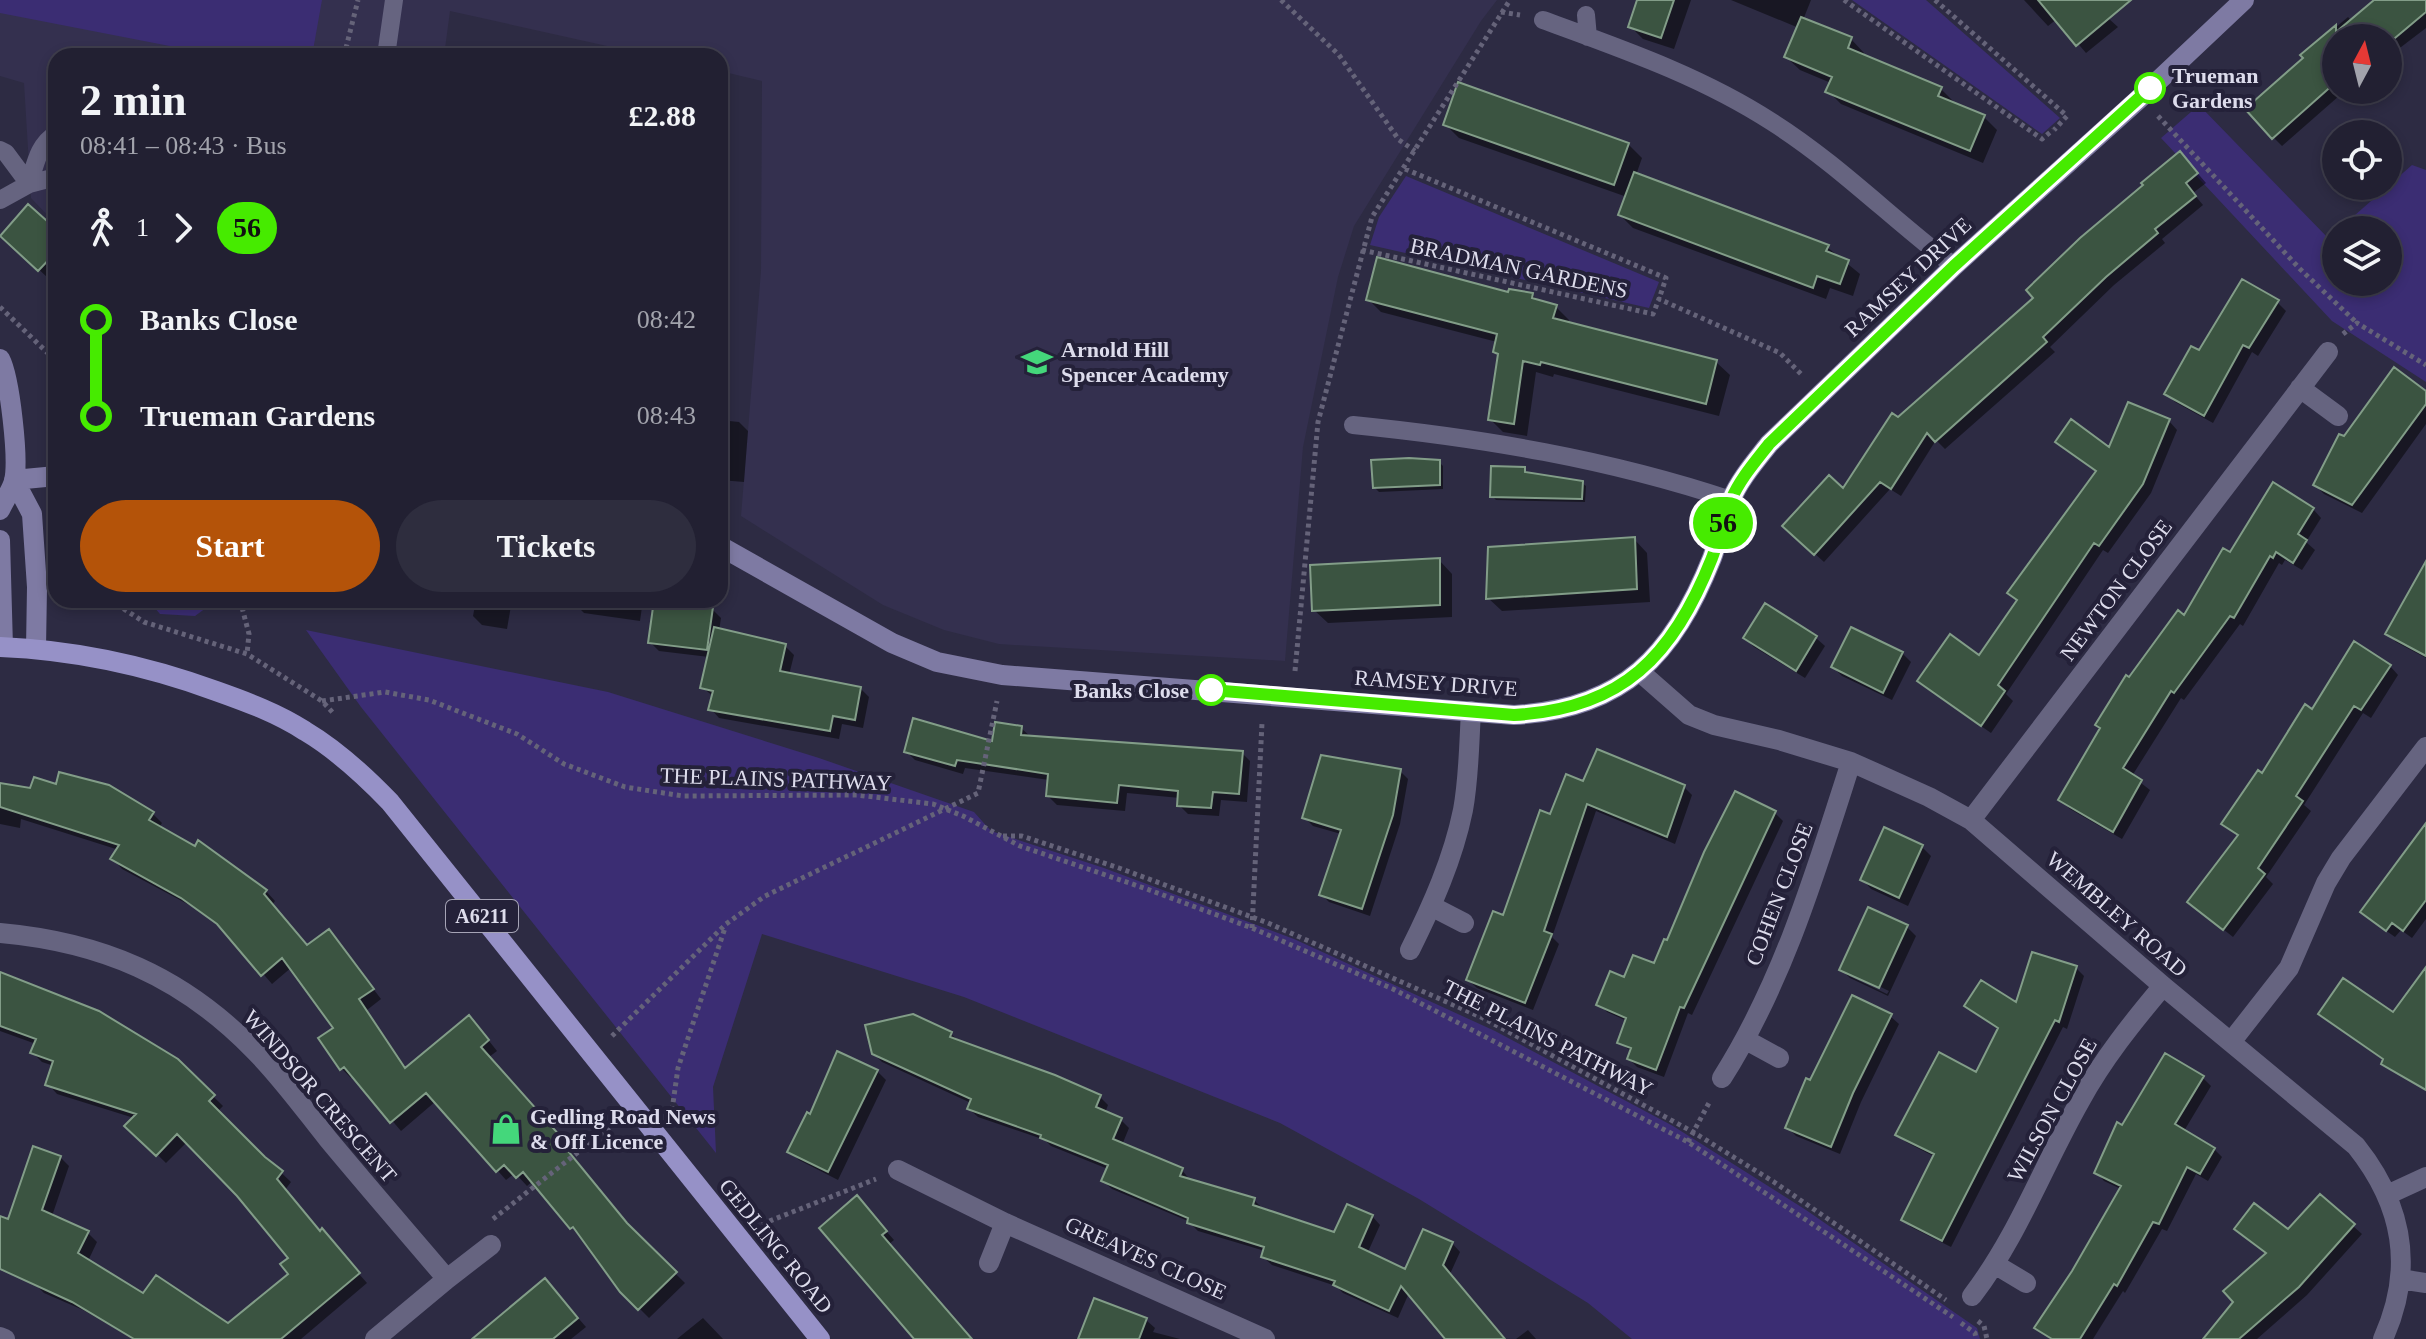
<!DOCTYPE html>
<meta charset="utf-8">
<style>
:root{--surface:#222032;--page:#2e2d3e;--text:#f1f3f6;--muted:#a2a3ac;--line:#3f3e4d;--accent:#b45309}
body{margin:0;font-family:"Times New Roman",serif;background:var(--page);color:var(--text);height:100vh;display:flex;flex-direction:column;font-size:30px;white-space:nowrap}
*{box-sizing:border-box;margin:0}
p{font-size:26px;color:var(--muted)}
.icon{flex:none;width:44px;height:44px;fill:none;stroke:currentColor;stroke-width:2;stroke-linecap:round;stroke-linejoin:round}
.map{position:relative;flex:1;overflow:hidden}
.panel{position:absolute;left:48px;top:48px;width:680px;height:560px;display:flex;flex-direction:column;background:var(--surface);border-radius:24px;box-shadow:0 4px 12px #0003,0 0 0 2px var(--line)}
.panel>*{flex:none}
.badge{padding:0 16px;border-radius:26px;font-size:28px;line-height:52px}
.needle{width:52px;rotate:7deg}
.fabs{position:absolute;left:2322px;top:24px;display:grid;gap:16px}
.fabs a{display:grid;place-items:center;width:80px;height:80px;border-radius:50%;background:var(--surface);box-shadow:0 4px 12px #0003,0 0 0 2px var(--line);font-size:40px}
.map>.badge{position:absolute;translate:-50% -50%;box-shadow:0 0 0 4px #fff}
.legs{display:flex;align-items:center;gap:12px;height:88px;padding:0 32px;font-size:26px}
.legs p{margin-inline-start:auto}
.overview{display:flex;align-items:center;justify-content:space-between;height:136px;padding:0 32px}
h1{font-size:44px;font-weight:800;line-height:60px}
.primary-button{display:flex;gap:16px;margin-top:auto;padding:16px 32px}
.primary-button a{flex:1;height:92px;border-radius:48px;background:var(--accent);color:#fff;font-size:32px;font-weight:800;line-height:92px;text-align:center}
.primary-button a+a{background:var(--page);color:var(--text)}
ul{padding:0 32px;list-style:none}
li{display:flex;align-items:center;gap:28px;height:96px;font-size:30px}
li i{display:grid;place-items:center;width:12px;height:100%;margin:0 10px;background:currentColor}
li i::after{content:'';width:20px;height:20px;margin:-10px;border:6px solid;border-radius:50%;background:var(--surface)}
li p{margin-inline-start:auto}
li:first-child i{background:linear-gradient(#0000 50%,currentColor 0)}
li:last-child i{background:linear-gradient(currentColor 50%,#0000 0)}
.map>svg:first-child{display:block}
.built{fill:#34304f}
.green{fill:#3b2d73}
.shadow{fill:#0007;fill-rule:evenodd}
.building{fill:#3b5441;stroke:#829d88;stroke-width:2}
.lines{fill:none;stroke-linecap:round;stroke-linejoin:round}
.path{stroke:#656379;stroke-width:5;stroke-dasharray:4 4;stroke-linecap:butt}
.lane{stroke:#666480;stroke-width:18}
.street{stroke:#666480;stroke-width:20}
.secondary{stroke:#7e7aa3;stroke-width:20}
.primary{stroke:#9691c7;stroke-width:20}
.line-1-casing{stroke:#fff;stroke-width:18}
.line-1{stroke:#46eb00;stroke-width:12}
.stop-1-dot{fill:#fff;stroke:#46eb00;stroke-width:4}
.labels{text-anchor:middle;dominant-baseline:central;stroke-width:8;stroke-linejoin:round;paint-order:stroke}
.shield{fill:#242139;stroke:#a6a4b6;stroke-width:2}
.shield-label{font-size:20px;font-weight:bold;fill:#dddcec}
.stop-label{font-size:22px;font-weight:bold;fill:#dddcec;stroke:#242139;text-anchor:start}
.street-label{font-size:22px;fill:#dddcec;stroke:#242139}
.poi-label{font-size:22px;font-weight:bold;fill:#dddcec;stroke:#242139;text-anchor:start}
</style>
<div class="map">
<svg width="2426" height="1339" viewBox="0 0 2426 1339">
<rect width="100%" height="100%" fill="#2d2b43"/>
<path class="built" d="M0,0H1497L1481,21L1354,226L1338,277L1303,447L1285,661L999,644L944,630L883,605L741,516L761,271L762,81L720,71V56H652L450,11L444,56H56V224L31,198L24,83L0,76Z"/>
<path class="green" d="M0,0H322L312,56H221L0,13Z
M1852,0H1926L2060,118L2042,134Z
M2199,105L2328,238L2336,232V282H2388V230H2338L2412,165L2426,170V382L2332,321L2161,138Z
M1406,176L1659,282L1649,308L1370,245L1379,217Z
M148,600H211L210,605L195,616L160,614Z
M306,630L608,692L819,758L974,812L991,831L1104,868L1294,939L1495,1031L1673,1126L1806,1210L1977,1328L1980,1339H1632L1588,1303L1419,1199L1280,1123L964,997L762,934L713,1087L716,1153L361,707Z"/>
<path class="shadow" d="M1639,0H1691L1674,49L1643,39L1630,26Z
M1731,0H1811L1803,20L1851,39L1864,53L1863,57L1941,89L1954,102L1953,104L1984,117L1997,130L1983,163L1841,104L1828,91L1831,83L1800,70L1786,57L1799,28Z
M2024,0H2088L2118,27L2086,53L2057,19L2048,26Z
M2377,0H2426V28L2388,57V38H2336V90H2349L2340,98L2339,96L2282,146L2274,138L2305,58L2303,55L2348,17L2352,21Z
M1445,124L1628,144L1642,158L1636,175L1827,247L1860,274L1853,296L1830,288L1826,299L1633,228L1620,215L1627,197L1459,138Z
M2188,162L2206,183L2193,193L2203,205L2162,239L2165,243L2114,285L2050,347L2055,352L1945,449L1936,440L1901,496L1890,489L1824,562L1794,535L1844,491L1898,420Z
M720,206L730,215L720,249Z
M56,232V269L48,278L2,235Z
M1510,294H1532L1539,302L1555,306L1569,320L1567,324L1716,362L1730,375L1719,416L1554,374L1553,377L1536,372L1527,436L1503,432L1490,419L1500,357L1495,352L1497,342L1381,312L1368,299Z
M2277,302L2286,311L2258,356L2252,352L2213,423L2175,402L2167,394L2199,353Z
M2426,393V424L2362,513L2324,494L2315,485L2345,439Z
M720,420L739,422L748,431L744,482L720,480Z
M2169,421L2177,430L2151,493L2108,553L2103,550L2006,694L2013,701L1991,733L1928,689L1920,681L1980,658L2018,601L2010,593L2097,472L2066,450H2110Z
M1439,462L1443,466V489L1379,492L1375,488Z
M1524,469L1528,473L1582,483L1586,486L1585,502L1496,500L1492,496Z
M2313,509L2321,518L2306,542L2315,550L2302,570L2285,560L2282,565L2279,563L2243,626L2240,624L2184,700L2181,698L2132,776L2150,790L2122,839L2070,809L2061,800L2129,680L2184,618L2231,554Z
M1634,539L1647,553L1650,602L1502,611L1488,598Z
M1439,560L1452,574V617L1328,623L1314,610Z
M2426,577V658L2396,642L2388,634Z
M476,600H512L507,629L482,625L473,616Z
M576,600H643L640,621L584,613L576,605Z
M712,609L721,618L719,631L785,646L794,655L789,675L860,688L869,697L863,728L842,724L839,739L719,718L711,709L714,697L702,687L709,657L659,651L650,642Z
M1745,638H1816L1825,646L1805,678L1754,647Z
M1902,653L1911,662L1892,700L1842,676L1833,667Z
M2390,666L2398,675L2371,718L2363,713L2304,805L2311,811L2266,877L2273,884L2233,937L2189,902L2239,837L2224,824L2312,711Z
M1021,728L1031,737L1242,753L1250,761L1247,802L1221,800L1219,816L1188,814L1179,805L1180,798L1127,793L1125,811L1057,805L1048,796L1049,780L965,768L963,774L915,760L906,751L993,744Z
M1400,771L1408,779L1400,824L1370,916L1329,902L1321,894L1341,834L1313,826L1305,818Z
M1585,784L1684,787L1692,795L1675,844L1596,811L1552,937L1559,944L1533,1010L1477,988L1468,980L1505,918L1552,816Z
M0,785L153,814L162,823L159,828L266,891L275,901L272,905L308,947L329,931L381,999L367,1010L407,1069L478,1027L497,1051L489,1057L570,1149L567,1151L635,1234L685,1283L649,1318L621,1290L581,1237L533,1181L527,1186L515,1173L506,1180L436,1101L401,1131L354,1076L351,1078L342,1069L336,1028L292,967L272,984L225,930L193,907L122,869L113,859L119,850L21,819L20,828L0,824Z
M1775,813L1783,821L1692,1015L1688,1013L1664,1077L1637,1067L1629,1059L1632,1052L1619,1042L1627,1021L1607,1012L1599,1004L1626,980L1655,966L1668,943Z
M2426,828V919L2412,938L2401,930L2395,937L2371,920Z
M1922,847L1931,856L1908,906L1871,889L1863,880Z
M1907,927L1916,936L1888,996L1850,978L1841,969ZM1849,972L1889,991L1887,994L1849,976Z
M2076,968L2084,976L2067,1029L2063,1027L1951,1247L1911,1227L1903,1219L1935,1157L1906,1142L1898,1134L1976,1075L2000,1030L1967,1006H2017Z
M0,974L176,1060L223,1106L217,1112L291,1182L285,1190L367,1283L301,1339H133L83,1310L44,1293L35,1284L0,1268V1218L10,1222L60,1157L69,1166L52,1216L88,1233L97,1242L88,1261L144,1296L228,1325L290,1274L291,1258L238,1194L187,1142L166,1163L127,1125L134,1118L57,1094L48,1084L54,1066L42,1062L33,1053L36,1044L0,1031Z
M2426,985V1038L2402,1073L2320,1014L2393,1015Z
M1890,1016L1899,1024L1861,1102L1840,1154L1796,1136L1788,1128L1811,1082Z
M951,1034L961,1043L1100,1097L1108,1105L1105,1113L1121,1120L1129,1128L1122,1145L1182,1170L1190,1180L1254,1200L1262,1208V1210L1335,1235L1372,1216L1380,1225L1367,1254L1406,1272L1452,1243L1460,1252L1450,1274L1493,1339H1448L1409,1293L1398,1318L1343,1293L1336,1286L1272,1265L1263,1257L1265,1251L1198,1231L1188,1221L1112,1189L1103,1181L1108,1169L1051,1146L1045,1140L978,1117L969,1109L971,1103L882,1062L873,1053Z
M877,1071L886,1080L838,1180L799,1160L790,1151L811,1116Z
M2202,1077L2211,1086L2184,1131L2214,1149L2222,1157L2208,1181L2196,1174L2167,1231L2162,1229L2125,1293L2123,1291L2093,1339H2050L2037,1328L2074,1272L2121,1189L2104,1181L2096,1172L2123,1127Z
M2320,1197L2362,1234L2307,1295L2257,1339H2205L2235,1302L2267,1254L2236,1229L2289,1232Z
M865,1207L894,1240L889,1244L969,1339H916Z
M554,1290L586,1327L571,1339H474Z
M703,1318L723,1339H677Z
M1146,1320L1155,1328L1153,1332L1180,1339H1081Z
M1528,1330L1536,1339H1516Z"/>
<path class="building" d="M1637,0H1674L1661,38L1628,27Z
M2038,0H2131L2076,46Z
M2374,0H2426V12L2395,38H2336V82L2272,139L2245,109L2303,58L2300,55L2336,25V32Z
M1801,17L1852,37L1848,48L1942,87L1938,96L1985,115L1970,151L1825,92L1832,77L1784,57Z
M1458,82L1629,143L1614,185L1443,125Z
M2180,151L2198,173L2186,183L2196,196L2155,229L2158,233L2106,277L2043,337L2047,342L1935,442L1927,433L1891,489L1880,482L1814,555L1782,526L1829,475L1843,488L1892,413L1898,417L2033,298L2026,290L2080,238L2143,185L2141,183Z
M1634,172L1829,245L1826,251L1849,260L1840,284L1817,276L1813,288L1618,215Z
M28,204L56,229V252L38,271L0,236Z
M1377,257L1508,292L1509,289L1533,293L1532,298L1557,305L1553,318L1717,360L1706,404L1541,362L1540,365L1523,361L1514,424L1488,420L1498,354L1493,352L1497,334L1366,300Z
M2242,279L2279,300L2249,348L2243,345L2204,416L2164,394L2191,346L2199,350Z
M2394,367L2426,391V404L2352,505L2313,485L2339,434L2344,436Z
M2128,402L2170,419L2143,484L2099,546L2094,543L1998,685L2005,691L1981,726L1917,681L1950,634L1979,655L2017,600L2007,593L2096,471L2055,442L2071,419L2109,447Z
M1409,458L1440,460V485L1373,488L1371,460Z
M1491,466L1525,467V472L1583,481L1582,499L1490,497Z
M2273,482L2314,508L2298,534L2307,540L2293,563L2276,552L2273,558L2270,556L2234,618L2230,616L2174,693L2171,691L2123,768L2142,780L2113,832L2058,800L2100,728L2095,725L2126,675L2129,677L2178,610L2184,615L2223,548L2230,552Z
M1635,537L1637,589L1486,599L1488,547Z
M1440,558V605L1312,611L1310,565Z
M2426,561V656L2385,634Z
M654,600L713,607L707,650L648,643Z
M1765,603L1817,636L1796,671L1743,638Z
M714,627L786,644L780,671L861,687L855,720L833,716L830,731L708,710L713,691L700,688Z
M1851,627L1903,652L1883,693L1831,667Z
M2354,641L2391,665L2361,710L2354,706L2296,796L2303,801L2258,868L2265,874L2223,930L2187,902L2238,835L2221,824L2258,770L2262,773L2305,704L2312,709Z
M913,718L992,741L995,722L1022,726L1021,735L1243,751L1239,794L1213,792L1211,808L1177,806L1178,791L1119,785L1117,803L1046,796L1048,774L957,760L955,766L904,752Z
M1597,749L1685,785L1667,837L1587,804L1544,931L1552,934L1525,1003L1466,980L1493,911L1503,915L1540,810L1550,814L1566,774L1583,781Z
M1321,755L1401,769L1393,815L1362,909L1319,895L1341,830L1302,818Z
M59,772L109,785L154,812L149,820L195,846L198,840L267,890L264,894L307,945L329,929L374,989L359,999L405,1068L469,1015L489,1040L481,1047L562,1138L559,1140L627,1223L677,1272L638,1310L620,1292L573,1227L570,1229L523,1172L516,1178L504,1165L496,1172L426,1093L390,1123L344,1067L340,1070L318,1038L333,1028L282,958L261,976L217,924L181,898L110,859L119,845L0,807V783L30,788L34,777L56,784Z
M1735,791L1776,811L1684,1008L1680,1007L1656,1070L1627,1059L1631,1048L1617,1043L1626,1018L1596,1005L1610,971L1624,977L1633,955L1654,963L1664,939L1667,940L1704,852Z
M2426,823V900L2403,931L2392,923L2386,931L2360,912Z
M1884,827L1923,845L1899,898L1860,880Z
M1868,907L1908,925L1879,988L1839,970Z
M2032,952L2077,966L2059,1022L2055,1020L1942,1241L1901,1220L1934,1154L1895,1135L1939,1052L1976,1072L1998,1028L1964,1006L1981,980L2016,1002Z
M2426,967V1090L2381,1064L2383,1059L2318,1014L2343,978L2393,1012Z
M0,972L99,1011L178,1059L215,1095L209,1101L265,1157L283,1171L277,1179L320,1231L322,1228L360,1273L281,1339H134L72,1302L0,1269V1216L8,1219L33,1146L61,1156L42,1210L89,1231L78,1253L143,1293L156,1275L228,1323L288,1274L280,1264L288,1258L237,1196L177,1134L156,1156L124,1126L136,1114L45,1085L53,1061L30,1053L36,1039L0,1026Z
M1852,995L1892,1014L1853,1093L1831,1147L1785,1128L1806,1078L1810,1080Z
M913,1014L952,1032L950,1037L1055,1075L1101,1095L1096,1107L1122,1118L1113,1139L1183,1168L1180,1176L1255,1198L1253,1205L1334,1232L1347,1204L1373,1215L1359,1247L1405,1269L1423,1229L1453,1242L1443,1265L1505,1339H1445L1401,1286L1389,1311L1333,1285L1335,1281L1261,1257L1264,1247L1187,1223L1188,1218L1101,1181L1108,1165L1040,1138L1041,1135L967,1109L971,1099L872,1054L865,1025Z
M837,1051L878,1070L828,1172L787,1152L807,1112L810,1114Z
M2165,1053L2204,1076L2175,1124L2215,1148L2200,1174L2187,1167L2159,1224L2153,1222L2117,1286L2114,1284L2080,1339H2052L2034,1328L2072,1271L2121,1186L2094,1173L2117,1122L2122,1125Z
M2320,1194L2355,1224L2299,1287L2239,1339H2203L2233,1302L2223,1291L2266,1253L2234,1229L2254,1203L2288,1229Z
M857,1195L887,1231L882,1235L972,1339H914L819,1228Z
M545,1278L578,1318L553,1339H472Z
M1094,1298L1147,1318L1139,1339H1078Z"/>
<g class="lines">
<path class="path" d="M1281,0L1339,55L1399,140L1415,151
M1844,0L2042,139L2053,130
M1935,0L2067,116L2054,130
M1501,12L1520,15
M344,56L358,0
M2158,116L2300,269L2357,323
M1405,169L1666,278L1659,299
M1362,250L1653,314L1659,299L1780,353L1803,376
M0,307L56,361
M2343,334L2357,323L2426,365
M110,600L144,622L247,654L322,701L335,715
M240,600L249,634L247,654
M1295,671L1318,422L1372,217L1510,0
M322,701L385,692L429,700L517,734L564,764L625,787L683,796L857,795L933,804L963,816L1020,846L1144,888L1252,928L1393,989L1688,1142L1953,1317
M1003,836H1022L1119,868L1268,923L1483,1018L1693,1132L1774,1182L1946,1300
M1252,928L1262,723
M612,1036L726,924L765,896L978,793L997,701
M672,1110L678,1068L725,928
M1688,1142L1710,1101
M493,1219L614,1124
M762,1224L876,1179
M1978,1321L1984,1326L1987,1339
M1961,1323L1975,1333L1976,1339"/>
<path class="lane" d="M1586,15L1588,37
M1543,20C1622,49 1701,76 1772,122C1837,163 1892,219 1954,266
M386,56L394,0
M0,150L6,153L29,184
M29,184C35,166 38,144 56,134
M0,200L29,184L56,177
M1353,425C1482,438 1608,459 1731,500"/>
<path class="street" d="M2300,388L2338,416
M1640,672L1689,715L1714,725L1779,740L1851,762L1929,797L1971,820L2163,986L2356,1146C2403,1205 2415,1268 2383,1339
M1971,820L2328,352
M1431,906L1464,923
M0,933C101,942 182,976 254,1050C281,1077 304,1109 328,1139C367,1186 407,1232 447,1279L375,1339
M1410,950C1432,906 1453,859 1463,810C1469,778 1469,744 1471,711
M1746,1040L1779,1058
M2231,1042L2289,968L2326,883L2341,858L2426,747
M1722,1078C1783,982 1816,871 1851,762
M898,1170L1005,1223L1265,1339
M2387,1195L2426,1177
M989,1263L1005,1223
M1996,1265L2026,1283
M447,1279L491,1245
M2400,1279L2426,1283
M1972,1296C2018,1236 2043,1166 2080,1101C2103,1059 2132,1023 2163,986
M0,1337L5,1339"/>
<path class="secondary" d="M0,359C10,378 19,460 14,481C11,491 4,501 0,510
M14,480L32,514L37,587L36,648
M14,480L56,476
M0,540L3,647
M720,546L892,643L937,662L1002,675L1514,715C1623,709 1673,656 1712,558C1719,539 1722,519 1731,500C1740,479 1755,462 1769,444L1954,266L2140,98L2244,0"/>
<path class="primary" d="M0,647C75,650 145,665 216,691C247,702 277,713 305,731C337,750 364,775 390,802L820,1339"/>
</g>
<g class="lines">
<defs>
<path id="line-1" d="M1211,690L1514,715C1623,709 1673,656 1712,558C1719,539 1722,519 1731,500C1740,479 1755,462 1769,444L1954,266L2150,88"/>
</defs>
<use href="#line-1" class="line-1-casing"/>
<use href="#line-1" class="line-1"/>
</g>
<defs>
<symbol id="school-bare" viewBox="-9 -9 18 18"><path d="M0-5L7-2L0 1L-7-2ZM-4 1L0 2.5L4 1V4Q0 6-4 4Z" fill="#44d77b" stroke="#242139" stroke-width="2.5" paint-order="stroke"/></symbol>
<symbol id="shop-bare" viewBox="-9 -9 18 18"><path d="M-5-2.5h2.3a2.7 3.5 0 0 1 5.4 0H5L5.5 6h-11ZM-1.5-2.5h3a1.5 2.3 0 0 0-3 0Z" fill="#44d77b" stroke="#242139" stroke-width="2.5" paint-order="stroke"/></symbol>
</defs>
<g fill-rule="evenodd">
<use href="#school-bare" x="1015" y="340" width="44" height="44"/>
<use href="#shop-bare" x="484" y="1107" width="44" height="44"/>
</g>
<g class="stop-1-dot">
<circle cx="2150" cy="88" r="14"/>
<circle cx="1211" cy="690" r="14"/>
</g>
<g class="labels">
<rect class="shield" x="446" y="900" width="72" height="32" rx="6"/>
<g class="shield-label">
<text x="482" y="916">A6211</text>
</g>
<g class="stop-label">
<text x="2172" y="75">Trueman<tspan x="2172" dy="25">Gardens</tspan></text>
<text x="1189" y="690" text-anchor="end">Banks Close</text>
</g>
<g class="street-label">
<text transform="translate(1519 268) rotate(12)">BRADMAN GARDENS</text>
<text transform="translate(1908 277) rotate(-43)">RAMSEY DRIVE</text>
<text transform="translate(2116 590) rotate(-53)">NEWTON CLOSE</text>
<text transform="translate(1436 683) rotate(4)">RAMSEY DRIVE</text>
<text transform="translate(776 779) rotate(2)">THE PLAINS PATHWAY</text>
<text transform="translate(1779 894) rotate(-69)">COHEN CLOSE</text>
<text transform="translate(2117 914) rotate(41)">WEMBLEY ROAD</text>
<text transform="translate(1548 1038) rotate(27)">THE PLAINS PATHWAY</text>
<text transform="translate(320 1096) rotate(49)">WINDSOR CRESCENT</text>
<text transform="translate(2052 1110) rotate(-61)">WILSON CLOSE</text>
<text transform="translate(776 1246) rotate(51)">GEDLING ROAD</text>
<text transform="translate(1146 1258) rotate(24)">GREAVES CLOSE</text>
</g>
<g class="poi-label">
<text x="1061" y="349">Arnold Hill<tspan x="1061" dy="25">Spencer Academy</tspan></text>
<text x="530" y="1116">Gedling Road News<tspan x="530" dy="25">&amp; Off Licence</tspan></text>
</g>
</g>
</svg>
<div class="fabs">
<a><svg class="needle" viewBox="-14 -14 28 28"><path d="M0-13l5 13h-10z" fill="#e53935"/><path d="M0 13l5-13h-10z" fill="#a2a3ac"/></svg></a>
<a><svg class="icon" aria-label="locate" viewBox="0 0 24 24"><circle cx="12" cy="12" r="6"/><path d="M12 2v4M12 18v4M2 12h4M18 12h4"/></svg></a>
<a><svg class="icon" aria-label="layers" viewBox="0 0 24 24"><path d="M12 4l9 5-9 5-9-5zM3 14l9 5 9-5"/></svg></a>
</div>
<b class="badge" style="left:1723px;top:523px;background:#46eb00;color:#111">56</b>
<section class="panel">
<div class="overview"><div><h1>2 min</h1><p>08:41 – 08:43 · Bus</p></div><b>£2.88</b></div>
<div class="legs"><svg class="icon" aria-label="walk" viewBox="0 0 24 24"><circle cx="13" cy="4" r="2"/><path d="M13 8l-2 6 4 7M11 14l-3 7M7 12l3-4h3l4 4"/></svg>1<svg class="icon" aria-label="forward" viewBox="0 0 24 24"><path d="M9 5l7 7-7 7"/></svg><b class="badge" style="background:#46eb00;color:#111">56</b></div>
<ul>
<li><i style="color:#46eb00"></i><b>Banks Close</b><p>08:42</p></li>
<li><i style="color:#46eb00"></i><b>Trueman Gardens</b><p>08:43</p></li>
</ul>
<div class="primary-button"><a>Start</a><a>Tickets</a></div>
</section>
</div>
